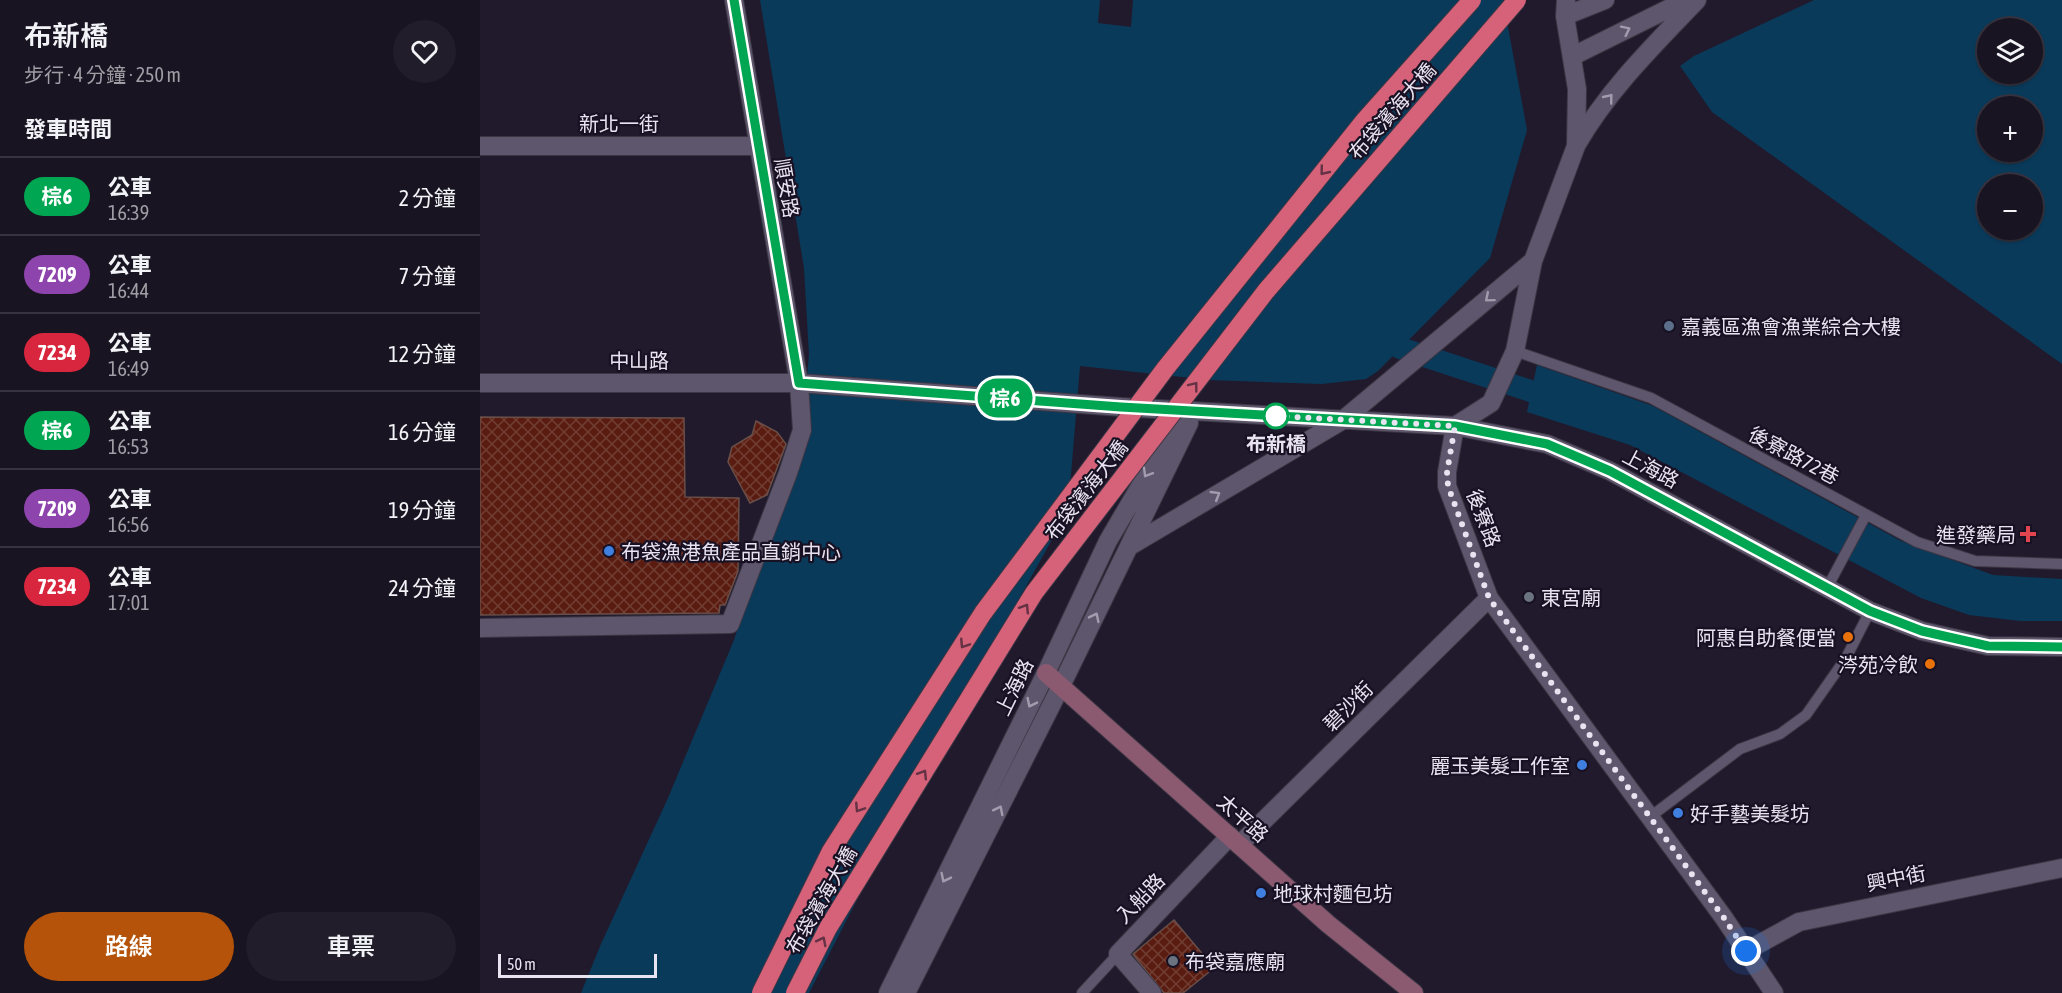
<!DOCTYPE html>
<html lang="zh-TW">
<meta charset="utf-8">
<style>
:root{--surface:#191421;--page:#221d2a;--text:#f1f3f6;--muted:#9f9ea5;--line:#37333f;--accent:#b45309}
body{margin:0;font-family:"Asap Condensed","Noto Sans TC",sans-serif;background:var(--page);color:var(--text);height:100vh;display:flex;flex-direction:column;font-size:22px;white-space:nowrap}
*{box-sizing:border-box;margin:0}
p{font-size:20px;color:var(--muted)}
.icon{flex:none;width:33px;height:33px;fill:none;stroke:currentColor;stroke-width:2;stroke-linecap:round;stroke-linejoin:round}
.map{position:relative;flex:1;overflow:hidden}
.panel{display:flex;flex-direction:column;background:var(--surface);width:480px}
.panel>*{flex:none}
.badge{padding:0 12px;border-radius:20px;font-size:21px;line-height:39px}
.tools{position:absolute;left:1497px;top:18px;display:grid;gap:12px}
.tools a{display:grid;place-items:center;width:66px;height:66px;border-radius:50%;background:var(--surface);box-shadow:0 2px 4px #0004,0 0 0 2px var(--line);font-size:30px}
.scale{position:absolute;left:18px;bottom:15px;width:159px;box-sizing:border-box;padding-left:6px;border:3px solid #e8e3f0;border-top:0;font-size:16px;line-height:21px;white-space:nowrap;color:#e8e3f0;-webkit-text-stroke:4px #181023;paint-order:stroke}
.you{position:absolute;width:30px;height:30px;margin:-15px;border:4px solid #fff;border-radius:50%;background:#1a73e8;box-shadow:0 0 0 9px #1a73e833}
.map>.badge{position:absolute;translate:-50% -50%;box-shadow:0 0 0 3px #fff}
h2{padding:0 24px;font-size:22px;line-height:54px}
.round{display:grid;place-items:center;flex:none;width:63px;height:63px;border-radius:32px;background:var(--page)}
.overview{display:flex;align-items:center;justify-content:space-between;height:102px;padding:0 24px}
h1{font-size:28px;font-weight:600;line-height:45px}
.action{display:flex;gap:12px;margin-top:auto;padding:12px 24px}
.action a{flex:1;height:69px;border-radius:36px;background:var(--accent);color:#fff;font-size:24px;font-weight:600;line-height:69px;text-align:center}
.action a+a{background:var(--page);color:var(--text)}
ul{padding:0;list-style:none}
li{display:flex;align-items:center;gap:18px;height:78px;padding:0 24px;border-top:2px solid var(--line)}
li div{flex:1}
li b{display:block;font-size:22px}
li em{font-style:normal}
li .badge{min-width:66px;font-weight:700;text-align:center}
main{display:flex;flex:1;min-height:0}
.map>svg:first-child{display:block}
.water{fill:#0a3a5a;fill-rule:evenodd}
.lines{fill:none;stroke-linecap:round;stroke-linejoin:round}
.canal{stroke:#0a3a5a;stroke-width:22}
.building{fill:url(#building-cross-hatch);stroke:#694f48;stroke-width:1.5}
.service-casing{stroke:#3c3644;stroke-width:12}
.minor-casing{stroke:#3c3644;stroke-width:20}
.secondary-casing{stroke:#3c3644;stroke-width:20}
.service{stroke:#5e566c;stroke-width:10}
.minor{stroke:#5e566c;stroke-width:18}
.secondary{stroke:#8b5a70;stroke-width:18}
.trunk-bridge-casing{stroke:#3c3644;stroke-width:20;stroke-linecap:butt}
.trunk-bridge{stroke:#d56278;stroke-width:18}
.oneway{stroke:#a39cae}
.oneway2{stroke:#643145}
.line-casing{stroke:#fff;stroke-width:14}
.line{stroke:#00a651;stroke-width:9}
.walk{stroke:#e8e3f0;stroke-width:6;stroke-dasharray:0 10.8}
.service-dot{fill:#5c6f8a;stroke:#181023;stroke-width:2}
.stop-dot{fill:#fff;stroke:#00a651;stroke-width:3}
.health-dot{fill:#e0444e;stroke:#181023;stroke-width:2}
.shop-dot{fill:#3f7fe0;stroke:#181023;stroke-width:2}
.worship-dot{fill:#6b7280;stroke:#181023;stroke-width:2}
.food-dot{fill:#e8710a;stroke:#181023;stroke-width:2}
.labels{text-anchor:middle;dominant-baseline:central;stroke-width:4.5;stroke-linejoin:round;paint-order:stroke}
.street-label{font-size:20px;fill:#e8e3f0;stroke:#181023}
.poi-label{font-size:20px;fill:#e8e3f0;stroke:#181023;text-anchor:start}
.stop-label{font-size:20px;font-weight:bold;fill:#e8e3f0;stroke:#181023}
</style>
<main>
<section class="panel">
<div class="overview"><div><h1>布新橋</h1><p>步行 · 4 分鐘 · 250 m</p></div><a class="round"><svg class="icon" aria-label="heart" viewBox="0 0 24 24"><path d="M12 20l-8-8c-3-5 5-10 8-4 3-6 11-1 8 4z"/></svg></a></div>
<h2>發車時間</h2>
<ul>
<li><span class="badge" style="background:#00a651;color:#fff">棕6</span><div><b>公車</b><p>16:39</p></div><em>2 分鐘</em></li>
<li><span class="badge" style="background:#8e44ad;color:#fff">7209</span><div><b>公車</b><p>16:44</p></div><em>7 分鐘</em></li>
<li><span class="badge" style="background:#d7263d;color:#fff">7234</span><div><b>公車</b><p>16:49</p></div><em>12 分鐘</em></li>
<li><span class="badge" style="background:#00a651;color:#fff">棕6</span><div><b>公車</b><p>16:53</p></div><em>16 分鐘</em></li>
<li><span class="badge" style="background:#8e44ad;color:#fff">7209</span><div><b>公車</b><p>16:56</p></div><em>19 分鐘</em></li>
<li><span class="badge" style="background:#d7263d;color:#fff">7234</span><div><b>公車</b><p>17:01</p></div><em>24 分鐘</em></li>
</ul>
<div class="action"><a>路線</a><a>車票</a></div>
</section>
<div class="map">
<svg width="1582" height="993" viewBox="0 0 1582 993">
<defs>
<pattern id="building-cross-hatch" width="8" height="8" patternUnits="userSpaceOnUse" patternTransform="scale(1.5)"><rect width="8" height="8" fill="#5a1c10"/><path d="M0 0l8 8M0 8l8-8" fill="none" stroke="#723d33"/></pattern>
</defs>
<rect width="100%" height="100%" fill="#211a2c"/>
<path class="water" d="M280,0H620L618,23L651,27L653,0H1023L1047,130L1010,258L898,371L886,379L842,384L730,380L600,366L588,511L454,751L329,993H101L121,944L188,798L254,640L322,430L329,355L324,268Z
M1334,0H1582V364L1232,112L1200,66L1214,56ZM1552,28V74H1508V28ZM1552,106V152H1508V106ZM1552,184V230H1508V184Z
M1057,365L1173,406L1421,541L1513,575L1582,579V621H1540L1489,615L1441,598L1150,445L1047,412Z"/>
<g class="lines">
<path class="canal" d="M920,348L1081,401"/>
</g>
<path class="building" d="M0,417L204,418L205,497L259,498L258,571L245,605H240L239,613L0,615Z
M276,421L297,432L306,444L287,495L270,503L248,462L252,447L272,435Z
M694,920L734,968L703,993H684L653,954Z"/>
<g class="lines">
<defs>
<path id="service" d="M1035,351L1171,398L1437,542L1495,561L1582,564
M1347,588L1386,515
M1170,817L1260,749L1300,734L1326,715L1366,658L1390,611
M602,993L638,954"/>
<path id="minor" d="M1086,0L1085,16L1097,89L1096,146L1053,261L1035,351L1011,403L975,426L967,472V486L1009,598L1244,918L1294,993
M1085,16L1125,0
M1093,56L1206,0
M1097,144C1128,90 1174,45 1217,0
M0,146H277
M0,383H319L641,407L975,426L1067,444L1130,471L1390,611L1442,631L1508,646L1582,647
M650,546L863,420L1053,261
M0,628L250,624L308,473L322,430L319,383L254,0
M759,845L1009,598
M1266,951L1319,922L1582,868
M408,993L566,673L628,541L692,432L715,411
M426,993L581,686L709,423
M672,993L638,954L750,836"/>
<path id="secondary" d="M566,673L848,924L934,993"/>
</defs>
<use href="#service" class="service-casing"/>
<use href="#minor" class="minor-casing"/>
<use href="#secondary" class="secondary-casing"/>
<use href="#service" class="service"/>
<use href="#minor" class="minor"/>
<use href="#secondary" class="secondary"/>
<defs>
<path id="trunk-bridge" d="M281,993L351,851L503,613L685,369L885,120L992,0
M315,993L348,928L554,593L786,291L1037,0"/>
</defs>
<use href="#trunk-bridge" class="trunk-bridge-casing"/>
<use href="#trunk-bridge" class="trunk-bridge"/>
</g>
<defs><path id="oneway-chevron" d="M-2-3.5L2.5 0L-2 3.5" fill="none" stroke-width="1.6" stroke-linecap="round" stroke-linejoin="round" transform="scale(1.5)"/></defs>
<g class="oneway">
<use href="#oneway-chevron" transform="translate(1146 30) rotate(-26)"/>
<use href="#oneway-chevron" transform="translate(1129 98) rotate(-51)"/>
<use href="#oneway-chevron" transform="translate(1009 298) rotate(140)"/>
<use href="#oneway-chevron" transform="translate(667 473) rotate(121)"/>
<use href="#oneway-chevron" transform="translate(736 495) rotate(-31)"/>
<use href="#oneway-chevron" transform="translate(615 617) rotate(-64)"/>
<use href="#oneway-chevron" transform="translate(551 703) rotate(116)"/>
<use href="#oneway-chevron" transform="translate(519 810) rotate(-63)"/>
<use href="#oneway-chevron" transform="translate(465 878) rotate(116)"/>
</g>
<g class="oneway2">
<use href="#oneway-chevron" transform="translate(844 171) rotate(129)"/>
<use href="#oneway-chevron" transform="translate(714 386) rotate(-52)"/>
<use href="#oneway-chevron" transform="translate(545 608) rotate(-58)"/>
<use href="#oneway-chevron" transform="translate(484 644) rotate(123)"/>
<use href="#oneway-chevron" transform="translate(443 774) rotate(-58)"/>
<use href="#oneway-chevron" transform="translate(379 808) rotate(123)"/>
<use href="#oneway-chevron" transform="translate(342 941) rotate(-63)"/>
</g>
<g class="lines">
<defs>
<path id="line" d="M254,0L319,383L641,407L975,426L1067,444L1130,471L1390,611L1442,631L1508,646L1582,647"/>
</defs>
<use href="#line" class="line-casing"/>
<use href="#line" class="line"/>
<path class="walk" d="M796,416L975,426L967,472L968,486L1009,598L1244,918L1266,951"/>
</g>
<circle class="service-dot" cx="1189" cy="326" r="6"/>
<circle class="stop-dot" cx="796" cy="416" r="12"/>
<path class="health-dot" d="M1545 525h6v6h6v6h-6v6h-6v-6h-6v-6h6z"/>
<g class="shop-dot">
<circle cx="129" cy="551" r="6"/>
<circle cx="1102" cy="765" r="6"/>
<circle cx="1198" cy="813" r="6"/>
<circle cx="781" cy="893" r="6"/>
</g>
<g class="worship-dot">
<circle cx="1049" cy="597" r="6"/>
<circle cx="693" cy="961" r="6"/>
</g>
<g class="food-dot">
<circle cx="1368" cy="637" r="6"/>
<circle cx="1450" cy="664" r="6"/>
</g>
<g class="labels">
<g class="street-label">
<text transform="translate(912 111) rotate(-49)">布袋濱海大橋</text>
<text x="139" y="123">新北一街</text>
<text transform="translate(307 188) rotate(80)">順安路</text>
<text x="159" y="360">中山路</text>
<text transform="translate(1314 455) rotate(28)">後寮路72巷</text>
<text transform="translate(1171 468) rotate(28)">上海路</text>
<text transform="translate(606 490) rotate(-52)">布袋濱海大橋</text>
<text transform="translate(1004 518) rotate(69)">後寮路</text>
<text transform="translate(534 687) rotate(-64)">上海路</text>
<text transform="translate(868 706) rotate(-45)">碧沙街</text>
<text transform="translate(763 818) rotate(42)">太平路</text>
<text transform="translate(1416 878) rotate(-11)">興中街</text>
<text transform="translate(660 898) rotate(-46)">入船路</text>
<text transform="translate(341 900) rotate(-60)">布袋濱海大橋</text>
</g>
<g class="poi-label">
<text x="1201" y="326">嘉義區漁會漁業綜合大樓</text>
<text x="1536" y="534" text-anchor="end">進發藥局</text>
<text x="141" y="551">布袋漁港魚產品直銷中心</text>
<text x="1061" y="597">東宮廟</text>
<text x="1356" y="637" text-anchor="end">阿惠自助餐便當</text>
<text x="1438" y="664" text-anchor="end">涔苑冷飲</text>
<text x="1090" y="765" text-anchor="end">麗玉美髮工作室</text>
<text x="1210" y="813">好手藝美髮坊</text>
<text x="793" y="893">地球村麵包坊</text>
<text x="705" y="961">布袋嘉應廟</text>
</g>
<g class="stop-label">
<text x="796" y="443">布新橋</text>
</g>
</g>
</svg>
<div class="tools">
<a><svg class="icon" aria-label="layers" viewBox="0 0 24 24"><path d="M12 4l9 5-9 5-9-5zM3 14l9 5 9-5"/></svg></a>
<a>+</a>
<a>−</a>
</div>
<div class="scale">50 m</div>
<div class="you" style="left:1266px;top:951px"></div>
<b class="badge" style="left:525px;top:398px;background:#00a651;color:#fff">棕6</b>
</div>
</main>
